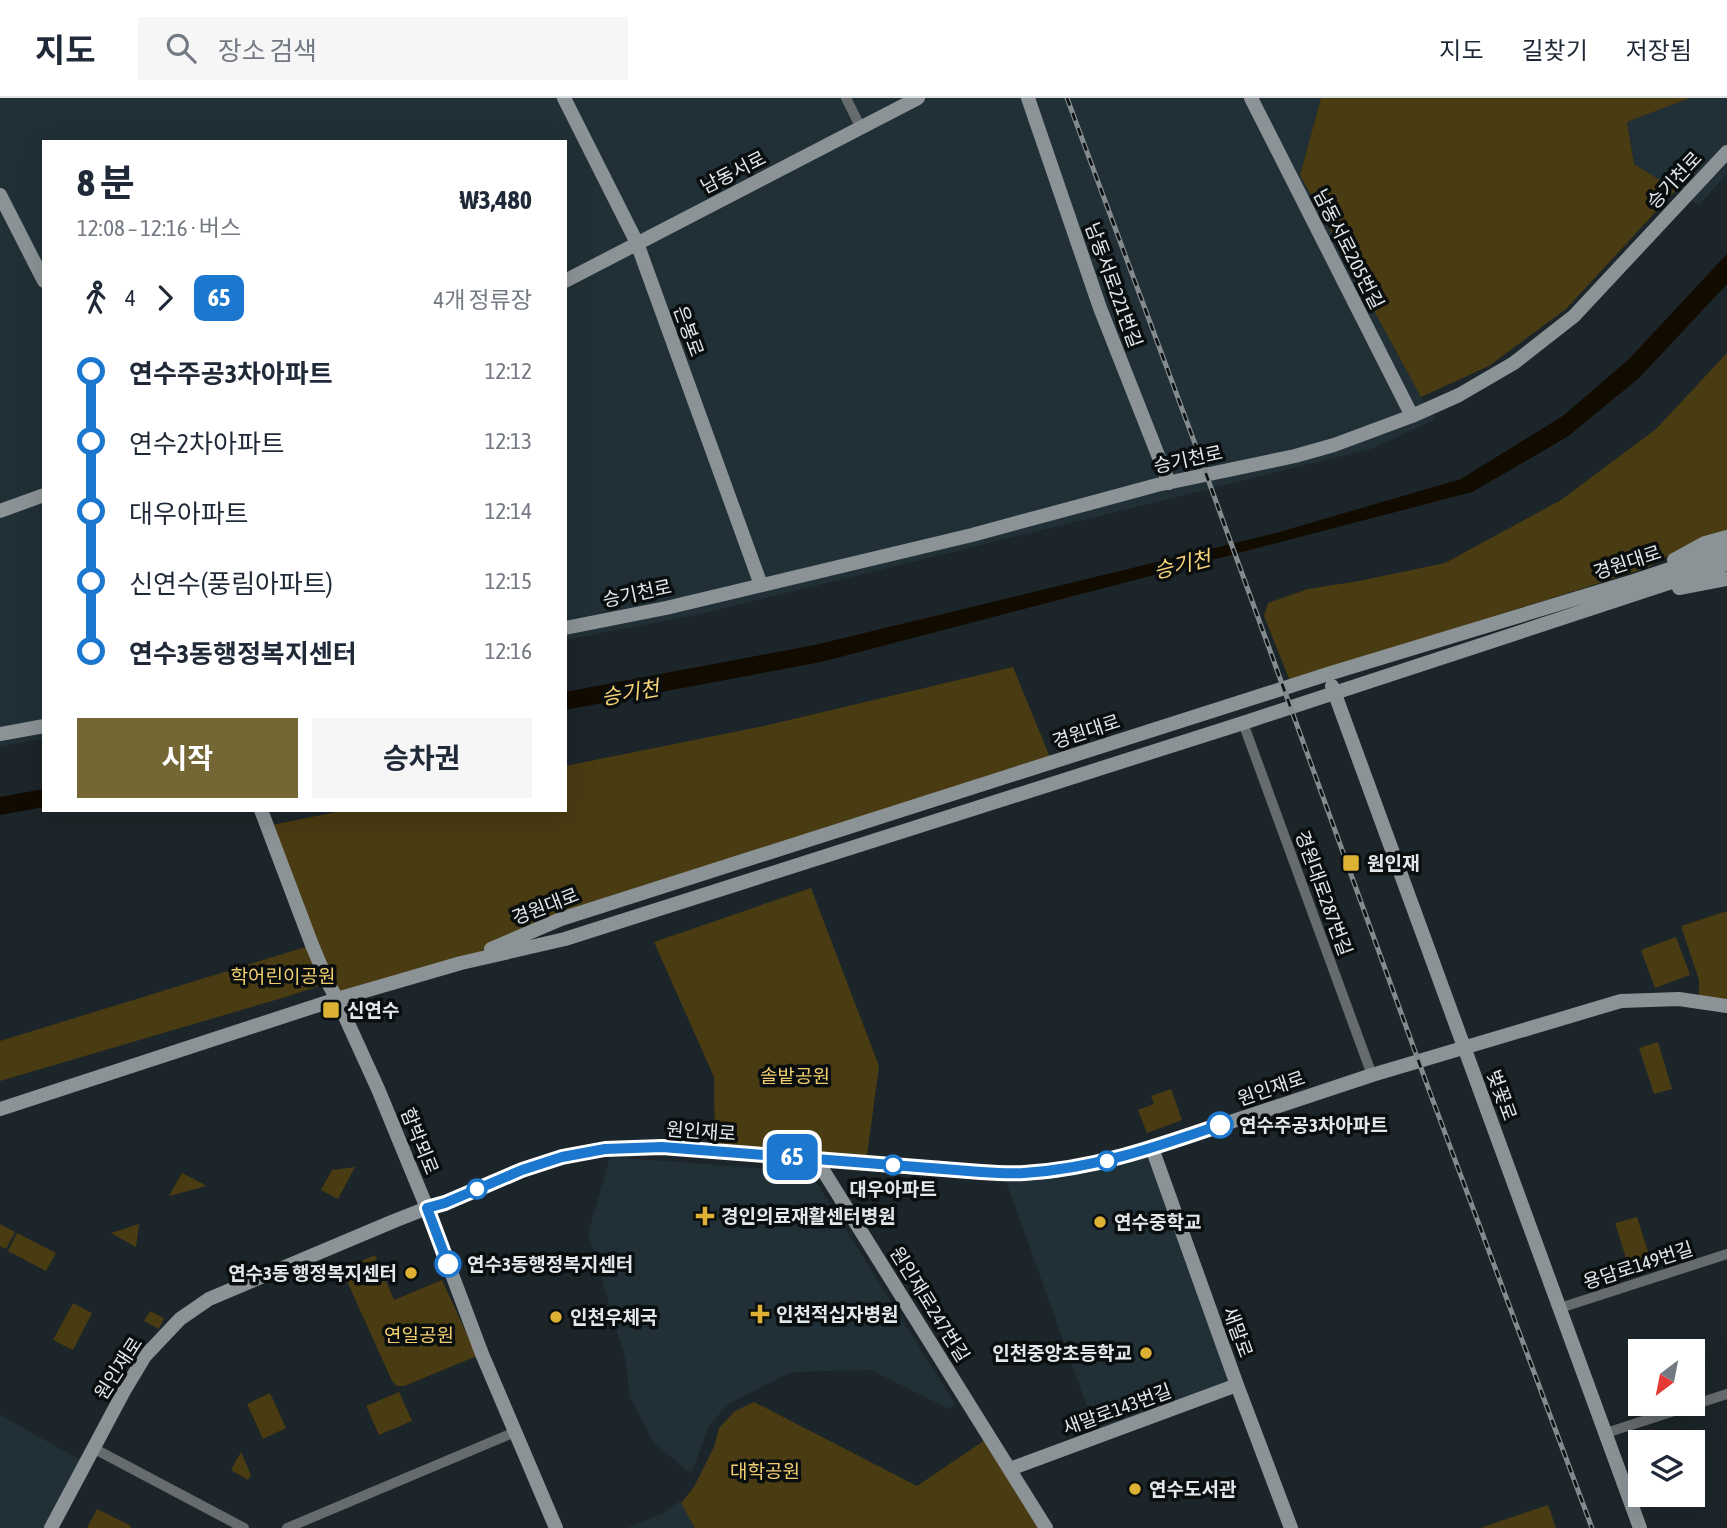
<!DOCTYPE html>
<html lang="ko">
<meta charset="utf-8">
<style>
:root{--surface:#fff;--page:#f6f6f7;--text:#1f2937;--muted:#747a83;--line:#e0e1e3;--accent:#746635}
body{margin:0;font-family:"Asap Condensed","Noto Sans KR",sans-serif;background:var(--page);color:var(--text);height:100vh;display:flex;flex-direction:column;font-size:26px;white-space:nowrap}
*{box-sizing:border-box;margin:0}
p{font-size:23px;color:var(--muted)}
.icon{flex:none;width:38px;height:38px;fill:none;stroke:currentColor;stroke-width:2;stroke-linecap:round;stroke-linejoin:round}
.map{position:relative;flex:1;overflow:hidden}
.drawer{position:absolute;left:42px;top:42px;width:525px;height:672px;display:flex;flex-direction:column;background:var(--surface);border-radius:0px;box-shadow:0 7px 28px #0002}
.drawer>*{flex:none}
.badge{padding:0 14px;border-radius:10px;font-size:24px;line-height:46px}
.needle{width:46px;rotate:212deg}
.tools{position:absolute;left:1628px;top:1241px;display:grid;gap:14px}
.tools a{display:grid;place-items:center;width:77px;height:77px;border-radius:0px;background:var(--surface);box-shadow:0 7px 28px #0002;font-size:35px}
.map>.badge{position:absolute;translate:-50% -50%;box-shadow:0 0 0 4px #fff}
.legs{display:flex;align-items:center;gap:10px;height:77px;padding:0 35px;font-size:23px}
.legs p{margin-inline-start:auto}
.headline{display:flex;align-items:center;justify-content:space-between;height:119px;padding:0 35px}
h1{font-size:38px;font-weight:700;line-height:52px}
.button{display:flex;gap:14px;margin-top:auto;padding:14px 35px}
.button a{flex:1;height:80px;border-radius:0px;background:var(--accent);color:#fff;font-size:28px;font-weight:700;line-height:80px;text-align:center}
.button a+a{background:var(--page);color:var(--text)}
ul{padding:0 35px;list-style:none}
li{display:flex;align-items:center;gap:24px;height:70px;font-size:26px}
li i{display:grid;place-items:center;width:10px;height:100%;margin:0 9px;background:currentColor}
li i::after{content:'';width:18px;height:18px;margin:-9px;border:5px solid;border-radius:50%;background:var(--surface)}
li p{margin-inline-start:auto}
li:first-child i{background:linear-gradient(#0000 50%,currentColor 0)}
li:last-child i{background:linear-gradient(currentColor 50%,#0000 0)}
header{display:flex;align-items:center;gap:42px;box-sizing:border-box;height:98px;padding:0 35px;background:var(--surface);border-bottom:2px solid var(--line)}
header strong{font-size:33px}
nav{display:flex;gap:38px;margin-inline-start:auto;font-size:24px}
.search{width:490px;height:63px;background:var(--page);display:flex;align-items:center;gap:18px;box-sizing:border-box;padding:0 24px;border-radius:0px;color:var(--muted);font-size:26px}
.map>svg:first-child{display:block}
.built{fill:#203036}
.green{fill:#493b12}
.water{fill:#120b00}
.lines{fill:none;stroke-linecap:round;stroke-linejoin:round}
.street{stroke:#666b6d;stroke-width:10}
.secondary{stroke:#8c9397;stroke-width:14}
.rail-casing{stroke:#848b8e;stroke-width:5}
.rail{stroke:#0a0e0f;stroke-width:2.5;stroke-dasharray:8;stroke-linecap:butt}
.line-1-casing{stroke:#fff;stroke-width:16}
.line-1{stroke:#1c78cf;stroke-width:10}
.poi-dot{fill:#ddb133;stroke:#0a0e0f;stroke-width:2.5}
.stop-1-dot{fill:#fff;stroke:#1c78cf;stroke-width:3.5}
.labels{text-anchor:middle;dominant-baseline:central;stroke-width:7;stroke-linejoin:round;paint-order:stroke}
.street-label{font-size:19px;fill:#e2e8ea;stroke:#0a0e0f}
.poi-label{font-size:19px;font-weight:bold;fill:#e2e8ea;stroke:#0a0e0f;text-anchor:start}
.park-label{font-size:19px;fill:#f2ce70;stroke:#0a0e0f}
.stop-label{font-size:19px;font-weight:bold;fill:#e2e8ea;stroke:#0a0e0f;text-anchor:start}
.water-label{font-size:21px;font-style:italic;fill:#fad578;stroke:#0a0e0f}
</style>
<header>
<strong>지도</strong>
<div class="search"><svg class="icon" aria-label="search" viewBox="0 0 24 24"><circle cx="10" cy="10" r="6"/><path d="M15 15l6 6"/></svg>장소 검색</div>
<nav><a>지도</a><a>길찾기</a><a>저장됨</a></nav>
</header>
<div class="map">
<svg width="1727" height="1430" viewBox="0 0 1727 1430">
<rect width="100%" height="100%" fill="#1c2529"/>
<path class="built" d="M0,0H1321L1300,77L1421,299L1436,321L1371,351L701,516L565,542V44H44V640L0,649Z
M1690,0H1727V76L1699,107L1634,66L1627,24Z
M1152,1050L1237,1287L1098,1339L1003,1075Z
M610,1059L810,1074L955,1306L949,1311L871,1272L791,1274L730,1305L710,1326L691,1376L654,1345L630,1299L625,1259L588,1136Z
M0,1317L86,1365L51,1430H0Z
M680,1403L695,1430H627L662,1416Z"/>
<path class="green" d="M1321,0H1690L1627,24L1634,66L1676,92L1566,211L1489,268L1421,299L1300,77Z
M1727,255V433L1691,445L1647,470L1290,583L1264,518L1268,505L1308,491L1359,483L1445,465L1561,402L1656,331Z
M1013,569L1052,664L561,821L461,865L337,901L267,728L346,712H565V668L764,628Z
M811,790L879,968L866,1065L715,1053L714,979L654,844Z
M1727,813V908L1699,904V882L1681,828Z
M1676,839L1690,877L1655,890L1641,852Z
M312,847L328,885L289,898L0,983V943Z
M1658,944L1672,991L1654,996L1639,950Z
M1171,991L1182,1022L1147,1035L1138,1012L1154,1006L1151,998Z
M355,1069L338,1101L321,1092L332,1072Z
M182,1075L207,1088L169,1098Z
M1637,1119L1651,1163L1629,1170L1615,1125Z
M0,1126L15,1134L6,1151L0,1148Z
M139,1126L136,1149L111,1135Z
M17,1135L56,1155L46,1173L8,1153Z
M375,1157L394,1202L442,1182L477,1258L404,1288H397L392,1283L342,1172Z
M73,1205L92,1215L73,1252L53,1242Z
M150,1213L164,1220L159,1231L144,1223Z
M399,1294L412,1323L379,1337L366,1308Z
M270,1295L286,1330L263,1341L247,1306Z
M754,1304L917,1388L985,1342L1038,1430H695L681,1405L694,1389L714,1349L719,1330L735,1313Z
M241,1354L251,1377L248,1382L231,1372Z
M1548,1407L1556,1430H1480Z
M97,1411L131,1428L130,1430H87Z"/>
<path class="water" d="M1727,156V186L1639,280L1567,339L1472,394L821,564L565,612V594L815,547L1276,435L1461,381L1563,318L1629,261Z
M44,691V709L0,717V699Z"/>
<g class="lines">
<path class="street" d="M846,0L861,30
M1243,625L1372,977
M1560,1210L1727,1156
M1606,1335L1727,1296
M93,1350L244,1430
M287,1430L515,1334"/>
<path class="secondary" d="M564,0L637,145L761,487
M1028,0L1100,210L1169,385
M1251,0L1412,318
M0,97L44,183
M565,183L918,0
M0,413L44,397
M1674,462L1705,445L1727,439
M1679,490L1727,481
M565,530L666,510L972,437L1157,387L1295,358L1334,347L1412,318L1459,297L1514,265L1574,218L1727,54
M1332,588L1640,1430
M0,636L44,628
M261,712L312,847L328,885L337,901L378,991L427,1110L482,1256L556,1430
M491,851L561,821L1328,576L1634,483L1727,452
M0,1011L337,901L461,865L565,841L1243,625L1727,466
M1152,1050L1237,1287L1291,1430
M816,1061L1046,1430
M1010,1371L1237,1287
M51,1430L124,1293L145,1258L180,1221L209,1201L394,1123L427,1110L445,1105L522,1072L562,1059L605,1051L662,1049L981,1074L1021,1076L1055,1073L1097,1065L1152,1050L1372,977L1621,903L1679,901L1727,908"/>
<defs>
<path id="rail" d="M1067,0L1201,362L1429,992L1592,1430"/>
</defs>
<use href="#rail" class="rail-casing"/>
<use href="#rail" class="rail"/>
</g>
<g class="lines">
<defs>
<path id="line-1" d="M448,1166L427,1110L445,1105L522,1072L562,1059L605,1051L662,1049L981,1074C995,1075 1010,1076 1024,1075C1093,1071 1156,1049 1220,1027"/>
</defs>
<use href="#line-1" class="line-1-casing"/>
<use href="#line-1" class="line-1"/>
</g>
<g class="poi-dot">
<rect x="1342" y="756" width="18" height="18" rx="3.5"/>
<rect x="322" y="903" width="18" height="18" rx="3.5"/>
<path d="M701.5 1107.5h7v7h7v7h-7v7h-7v-7h-7v-7h7z"/>
<circle cx="1100" cy="1124" r="7"/>
<circle cx="411" cy="1175" r="7"/>
<path d="M756.5 1205.5h7v7h7v7h-7v7h-7v-7h-7v-7h7z"/>
<circle cx="556" cy="1219" r="7"/>
<circle cx="1146" cy="1255" r="7"/>
<circle cx="1135" cy="1391" r="7"/>
</g>
<g class="stop-1-dot">
<circle cx="1220" cy="1027" r="12"/>
<circle cx="1107" cy="1063" r="9"/>
<circle cx="893" cy="1067" r="9"/>
<circle cx="477" cy="1091" r="9"/>
<circle cx="448" cy="1166" r="12"/>
</g>
<g class="labels">
<g class="street-label">
<text transform="translate(733 74) rotate(-27)">남동서로</text>
<text transform="translate(1674 82) rotate(-47)">승기천로</text>
<text transform="translate(1349 151) rotate(63)">남동서로205번길</text>
<text transform="translate(1114 187) rotate(70)">남동서로221번길</text>
<text transform="translate(689 233) rotate(70)">은봉로</text>
<text transform="translate(1188 361) rotate(-12)">승기천로</text>
<text transform="translate(1627 464) rotate(-18)">경원대로</text>
<text transform="translate(637 495) rotate(-12)">승기천로</text>
<text transform="translate(1086 633) rotate(-18)">경원대로</text>
<text transform="translate(1324 795) rotate(70)">경원대로287번길</text>
<text transform="translate(545 808) rotate(-21)">경원대로</text>
<text transform="translate(1271 990) rotate(-19)">원인재로</text>
<text transform="translate(1502 997) rotate(70)">벚꽃로</text>
<text transform="translate(701 1033) rotate(4)">원인재로</text>
<text transform="translate(420 1043) rotate(68)">함박뫼로</text>
<text transform="translate(1638 1167) rotate(-18)">용담로149번길</text>
<text transform="translate(930 1206) rotate(58)">원인재로247번길</text>
<text transform="translate(1238 1234) rotate(70)">새말로</text>
<text transform="translate(118 1270) rotate(-57)">원인재로</text>
<text transform="translate(1117 1311) rotate(-20)">새말로143번길</text>
</g>
<g class="poi-label">
<text x="1367" y="765">원인재</text>
<text x="347" y="912">신연수</text>
<text x="721" y="1118">경인의료재활센터병원</text>
<text x="1114" y="1124">연수중학교</text>
<text x="397" y="1175" text-anchor="end">연수3동 행정복지센터</text>
<text x="776" y="1216">인천적십자병원</text>
<text x="570" y="1219">인천우체국</text>
<text x="1132" y="1255" text-anchor="end">인천중앙초등학교</text>
<text x="1149" y="1391">연수도서관</text>
</g>
<g class="park-label">
<text x="283" y="878">학어린이공원</text>
<text x="795" y="978">솔밭공원</text>
<text x="419" y="1237">연일공원</text>
<text x="765" y="1373">대학공원</text>
</g>
<g class="stop-label">
<text x="1239" y="1027">연수주공3차아파트</text>
<text x="893" y="1091" text-anchor="middle">대우아파트</text>
<text x="467" y="1166">연수3동행정복지센터</text>
</g>
<g class="water-label">
<text transform="translate(1182 466) rotate(-14)">승기천</text>
<text transform="translate(630 594) rotate(-10)">승기천</text>
</g>
</g>
</svg>
<div class="tools">
<a><svg class="needle" viewBox="-14 -14 28 28"><path d="M0-13l5 13h-10z" fill="#e53935"/><path d="M0 13l5-13h-10z" fill="#747a83"/></svg></a>
<a><svg class="icon" aria-label="layers" viewBox="0 0 24 24"><path d="M12 4l9 5-9 5-9-5zM3 14l9 5 9-5"/></svg></a>
</div>
<b class="badge" style="left:792px;top:1059px;background:#1c78cf;color:#fff">65</b>
<section class="drawer">
<div class="headline"><div><h1>8 분</h1><p>12:08 – 12:16 · 버스</p></div><b>₩3,480</b></div>
<div class="legs"><svg class="icon" aria-label="walk" viewBox="0 0 24 24"><circle cx="13" cy="4" r="2"/><path d="M13 8l-2 6 4 7M11 14l-3 7M7 12l3-4h3l4 4"/></svg>4<svg class="icon" aria-label="forward" viewBox="0 0 24 24"><path d="M9 5l7 7-7 7"/></svg><b class="badge" style="background:#1c78cf;color:#fff">65</b><p>4개 정류장</p></div>
<ul>
<li><i style="color:#1c78cf"></i><b>연수주공3차아파트</b><p>12:12</p></li>
<li><i style="color:#1c78cf"></i><span>연수2차아파트</span><p>12:13</p></li>
<li><i style="color:#1c78cf"></i><span>대우아파트</span><p>12:14</p></li>
<li><i style="color:#1c78cf"></i><span>신연수(풍림아파트)</span><p>12:15</p></li>
<li><i style="color:#1c78cf"></i><b>연수3동행정복지센터</b><p>12:16</p></li>
</ul>
<div class="button"><a>시작</a><a>승차권</a></div>
</section>
</div>
